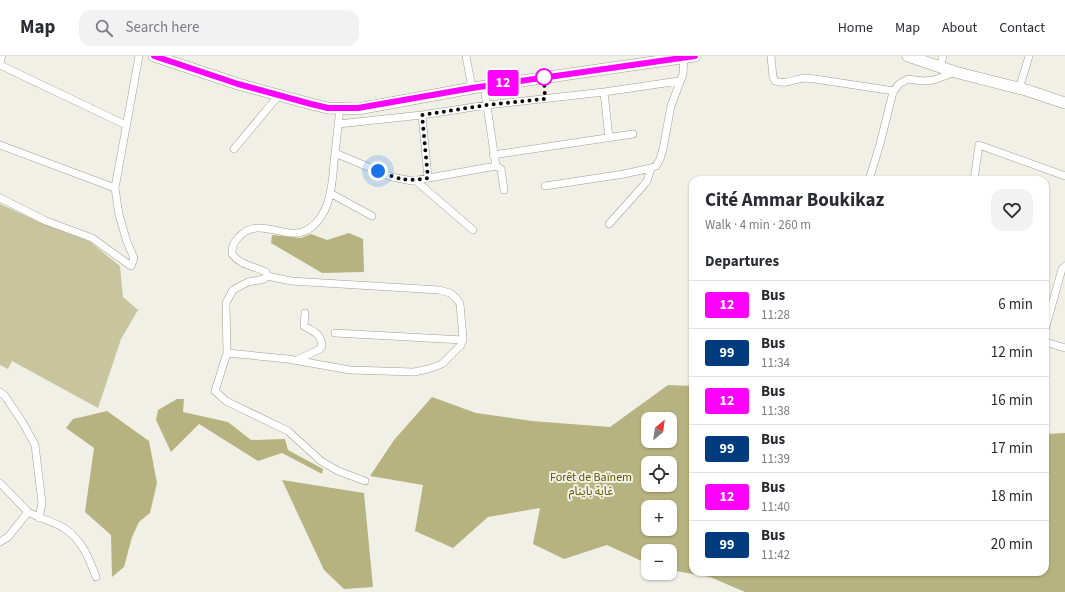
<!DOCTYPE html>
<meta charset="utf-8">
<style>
:root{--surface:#fff;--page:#f2f2f3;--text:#2b2b33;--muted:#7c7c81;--line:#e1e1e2}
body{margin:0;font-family:"Source Sans 3","Noto Sans Arabic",sans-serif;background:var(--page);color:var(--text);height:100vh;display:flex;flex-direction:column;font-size:15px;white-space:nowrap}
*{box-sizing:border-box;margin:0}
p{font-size:13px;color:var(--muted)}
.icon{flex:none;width:22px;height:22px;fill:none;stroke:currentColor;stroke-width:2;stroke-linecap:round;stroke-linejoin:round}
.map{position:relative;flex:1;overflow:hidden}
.drawer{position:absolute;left:689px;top:120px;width:360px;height:400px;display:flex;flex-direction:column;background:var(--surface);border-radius:12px;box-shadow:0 1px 3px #0004}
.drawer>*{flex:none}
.badge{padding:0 8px;border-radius:3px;font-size:14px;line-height:26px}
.needle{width:26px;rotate:29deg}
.fabs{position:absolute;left:641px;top:356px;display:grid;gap:8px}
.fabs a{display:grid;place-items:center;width:36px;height:36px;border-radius:8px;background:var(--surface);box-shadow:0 1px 3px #0004;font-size:20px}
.you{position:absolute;width:20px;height:20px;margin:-10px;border:3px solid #fff;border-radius:50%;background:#1a73e8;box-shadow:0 0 0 6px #1a73e833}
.map>.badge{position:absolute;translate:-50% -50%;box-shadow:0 0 0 2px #fff}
h2{padding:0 16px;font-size:15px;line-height:36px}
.round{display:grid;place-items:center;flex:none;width:42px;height:42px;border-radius:12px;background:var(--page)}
.headline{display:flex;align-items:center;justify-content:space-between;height:68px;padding:0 16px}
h1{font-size:19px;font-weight:700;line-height:30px}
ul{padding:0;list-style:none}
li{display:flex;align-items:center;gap:12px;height:48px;padding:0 16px;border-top:1px solid var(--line)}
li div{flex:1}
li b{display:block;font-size:15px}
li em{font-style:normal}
li .badge{min-width:44px;font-weight:700;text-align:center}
header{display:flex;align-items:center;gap:24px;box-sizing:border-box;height:56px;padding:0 20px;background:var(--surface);border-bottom:1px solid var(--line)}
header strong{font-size:19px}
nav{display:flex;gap:22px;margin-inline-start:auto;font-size:14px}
.search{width:280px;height:36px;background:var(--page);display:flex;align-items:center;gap:10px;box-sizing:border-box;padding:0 14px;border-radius:12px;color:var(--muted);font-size:15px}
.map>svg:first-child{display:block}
.green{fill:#c8c59e}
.forest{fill:#b7b380;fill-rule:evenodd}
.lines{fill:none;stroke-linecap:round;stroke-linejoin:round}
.street-casing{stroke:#9f9e94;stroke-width:8}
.primary-casing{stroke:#9f9e94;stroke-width:12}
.street{stroke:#fff;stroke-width:7}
.primary{stroke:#fff;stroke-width:11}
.line-casing{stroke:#fff;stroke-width:9}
.line{stroke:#f0f;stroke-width:6}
.walk{stroke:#0d0c09;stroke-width:4;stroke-dasharray:0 7.2}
.stop-dot{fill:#fff;stroke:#f0f;stroke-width:2}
.labels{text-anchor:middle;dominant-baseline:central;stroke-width:4;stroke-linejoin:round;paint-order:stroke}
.park-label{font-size:12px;fill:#625a00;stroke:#f1f0e6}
</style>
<header>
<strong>Map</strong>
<div class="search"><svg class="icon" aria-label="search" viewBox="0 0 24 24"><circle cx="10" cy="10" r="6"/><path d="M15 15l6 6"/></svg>Search here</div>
<nav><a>Home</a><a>Map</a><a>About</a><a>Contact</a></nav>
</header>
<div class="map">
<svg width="1065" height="536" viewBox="0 0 1065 536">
<rect width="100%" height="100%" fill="#f1f0e6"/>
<path class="green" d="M0,148L44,168L89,185L120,210L123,241L138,254L121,283L98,352L12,305L8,313L0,309Z"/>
<path class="forest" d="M349,177L363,183L364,216L322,217L271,187L272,179L301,182L311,178L327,184Z
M668,329L693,330V516H1045V378L1065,377V536H745L710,521L670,514V495H648V508L607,489L564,503L533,488L540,452L488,461L453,492L415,475L423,429L370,420L394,384L432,341L476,357L532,365L610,371ZM648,363H670V385H648ZM648,407H670V429H648ZM648,451H670V473H648Z
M177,343H184L183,356L228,366L251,384L285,383L288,394L323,413L322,418L282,397L258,405L199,368L171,396L156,364L158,354Z
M107,355L149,385L157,427L150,457L139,466L132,481L124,511L112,521L111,479L85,456L94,392L66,372L73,363Z
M282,424L364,437L373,531L344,533L324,514Z"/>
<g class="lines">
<defs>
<path id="street" d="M466,0L472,32
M771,0L773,21L775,25C786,29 794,23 805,22C808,22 812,23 815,23L894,35
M0,6L2,0
M0,9L126,69
M940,11L943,0
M1019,33L1029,0
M604,36L609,82
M340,52C338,70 336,88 334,107C333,120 332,133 328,146C325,156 317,169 307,174C286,186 258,158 238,182C233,187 232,191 232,198C241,210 254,210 266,216L267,220L264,223L248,226L233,234L226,247L227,297L215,335L226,345L288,375L321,405L338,415L365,425
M422,59L428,122
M338,68L422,59L487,49L604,36L679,25
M0,89L115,132
M234,93L279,39
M335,97L392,121L412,125L496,110L484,30
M493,99L633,78
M496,110L501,113L504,134
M415,124L473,174
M869,124L880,88L893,36L899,28L908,23L923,25L934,24L955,16
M974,124L979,89L1065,120
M545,130L624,118L651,112L656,110L660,103L663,93L671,50L683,18L684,2
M330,137L372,160
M0,142L46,165L92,182L131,210L134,202L127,186L119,159L115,132L139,0
M609,168L643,130L647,125L651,112
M1045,274L1062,213L1065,210
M335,277L463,284
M1045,286L1065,292
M227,297L288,303L350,314L414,316L428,313L442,308L461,289L463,282L460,248L456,242L450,237L439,234L291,225L267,220
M297,304L320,293L322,290C321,277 314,276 304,270L305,257
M0,336L5,340L23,367L35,389L42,447L39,462
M0,427L28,456L8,481L0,486
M28,456C39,462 54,466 64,472C82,484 89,502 96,521"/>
<path id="primary" d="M154,0L238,28L311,48L328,52L358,53L472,32L695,0
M908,0L955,16L1026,34L1065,47"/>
</defs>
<use href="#street" class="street-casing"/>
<use href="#primary" class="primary-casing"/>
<use href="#street" class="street"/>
<use href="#primary" class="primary"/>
</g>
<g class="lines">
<defs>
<path id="line" d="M154,0L238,28L311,48L328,52H358L472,32L695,0"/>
</defs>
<use href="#line" class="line-casing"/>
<use href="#line" class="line"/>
<path class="walk" d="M378,115C399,123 405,126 428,122L422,59L487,49L545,43L544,21"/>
</g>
<circle class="stop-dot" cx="544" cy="21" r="8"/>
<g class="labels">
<g class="park-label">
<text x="591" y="421">Forêt de Baïnem<tspan x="591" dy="14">غابة باينام</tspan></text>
</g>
</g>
</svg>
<div class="fabs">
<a><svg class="needle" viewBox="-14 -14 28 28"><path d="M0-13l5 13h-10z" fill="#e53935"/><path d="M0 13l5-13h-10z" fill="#7c7c81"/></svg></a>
<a><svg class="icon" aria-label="locate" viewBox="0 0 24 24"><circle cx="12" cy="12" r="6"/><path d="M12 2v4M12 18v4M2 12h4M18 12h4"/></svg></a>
<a>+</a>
<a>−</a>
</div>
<div class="you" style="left:378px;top:115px"></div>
<b class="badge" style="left:503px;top:27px;background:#f0f;color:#fff">12</b>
<section class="drawer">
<div class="headline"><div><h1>Cité Ammar Boukikaz</h1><p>Walk · 4 min · 260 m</p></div><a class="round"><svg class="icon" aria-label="heart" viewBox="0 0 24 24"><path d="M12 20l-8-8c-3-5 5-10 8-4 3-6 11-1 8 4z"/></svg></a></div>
<h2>Departures</h2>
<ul>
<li><span class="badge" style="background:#f0f;color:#fff">12</span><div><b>Bus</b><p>11:28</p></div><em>6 min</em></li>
<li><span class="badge" style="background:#003b80;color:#fff">99</span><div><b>Bus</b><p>11:34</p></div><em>12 min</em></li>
<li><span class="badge" style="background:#f0f;color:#fff">12</span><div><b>Bus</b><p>11:38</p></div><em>16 min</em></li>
<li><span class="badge" style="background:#003b80;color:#fff">99</span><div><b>Bus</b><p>11:39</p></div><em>17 min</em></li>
<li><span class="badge" style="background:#f0f;color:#fff">12</span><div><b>Bus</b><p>11:40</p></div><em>18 min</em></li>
<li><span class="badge" style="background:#003b80;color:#fff">99</span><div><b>Bus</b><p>11:42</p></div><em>20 min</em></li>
</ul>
</section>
</div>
